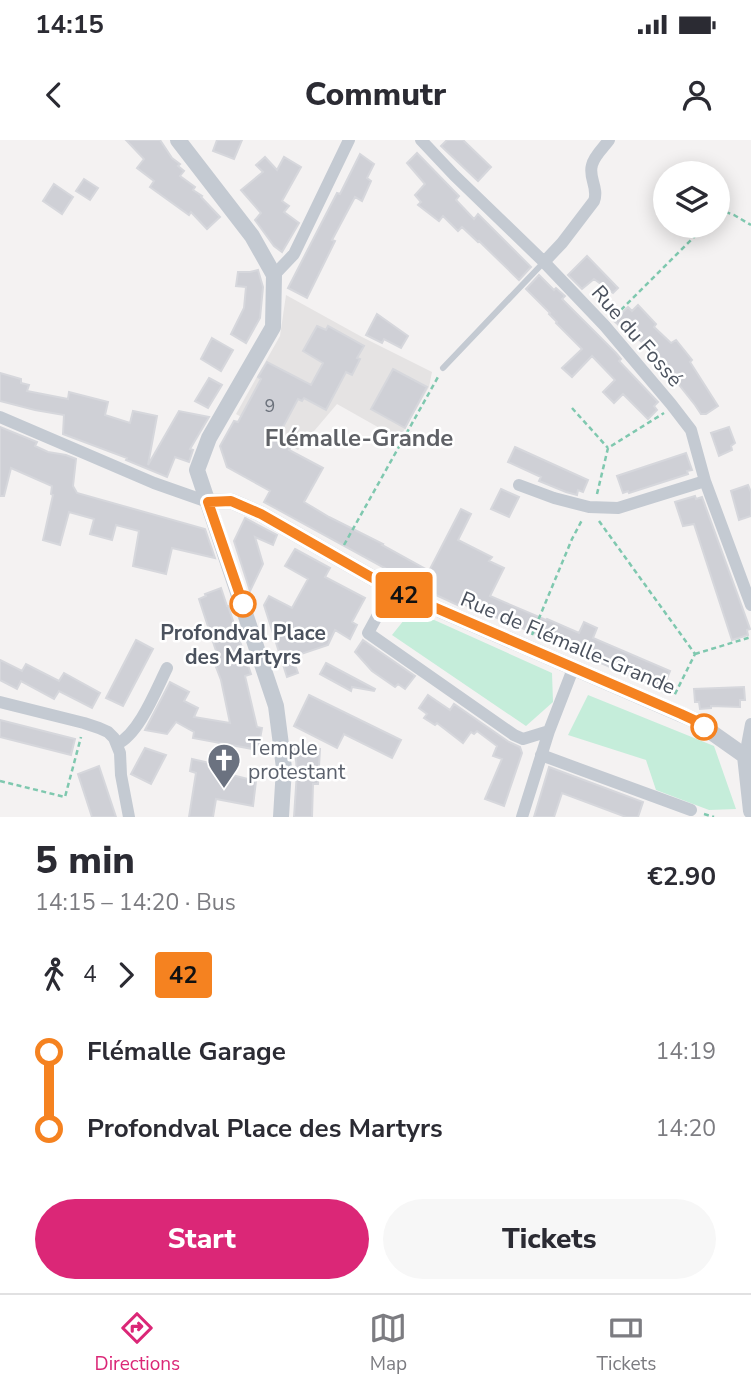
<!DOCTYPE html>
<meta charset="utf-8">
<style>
:root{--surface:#fff;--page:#f7f7f7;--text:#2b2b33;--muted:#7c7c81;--line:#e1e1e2;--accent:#db2777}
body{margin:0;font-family:"Nunito Sans",sans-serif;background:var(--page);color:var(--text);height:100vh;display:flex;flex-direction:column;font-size:26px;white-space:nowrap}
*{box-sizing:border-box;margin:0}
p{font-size:23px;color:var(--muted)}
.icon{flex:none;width:38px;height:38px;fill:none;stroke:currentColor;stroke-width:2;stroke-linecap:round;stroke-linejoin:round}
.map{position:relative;height:677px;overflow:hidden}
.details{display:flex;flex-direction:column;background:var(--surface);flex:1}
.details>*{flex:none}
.badge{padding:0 14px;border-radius:5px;font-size:24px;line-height:46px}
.fabs{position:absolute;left:653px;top:21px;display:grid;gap:14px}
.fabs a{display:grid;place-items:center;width:77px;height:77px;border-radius:50%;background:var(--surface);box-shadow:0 4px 18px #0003;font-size:35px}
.map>.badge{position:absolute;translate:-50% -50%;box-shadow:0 0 0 4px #fff}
.legs{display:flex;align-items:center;gap:10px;height:77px;padding:0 35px;font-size:23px}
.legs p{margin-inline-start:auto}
.overview{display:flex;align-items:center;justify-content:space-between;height:119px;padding:0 35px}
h1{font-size:38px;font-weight:800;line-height:52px}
.button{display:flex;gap:14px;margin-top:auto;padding:14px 35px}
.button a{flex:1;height:80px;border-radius:42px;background:var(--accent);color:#fff;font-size:28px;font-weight:800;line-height:80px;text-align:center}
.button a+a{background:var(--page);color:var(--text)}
ul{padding:0 35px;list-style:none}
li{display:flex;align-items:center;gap:24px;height:77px;font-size:26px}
li i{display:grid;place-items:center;width:10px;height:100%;margin:0 9px;background:currentColor}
li i::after{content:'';width:18px;height:18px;margin:-9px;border:5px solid;border-radius:50%;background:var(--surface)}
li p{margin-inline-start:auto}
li:first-child i{background:linear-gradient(#0000 50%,currentColor 0)}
li:last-child i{background:linear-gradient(currentColor 50%,#0000 0)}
.status{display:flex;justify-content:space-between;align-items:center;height:49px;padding:0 35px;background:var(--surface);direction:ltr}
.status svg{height:19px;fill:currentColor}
header{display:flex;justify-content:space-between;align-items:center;height:91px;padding:0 35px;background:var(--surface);font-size:32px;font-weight:800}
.dock{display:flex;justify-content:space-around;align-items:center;height:98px;border-top:2px solid var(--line);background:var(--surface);font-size:19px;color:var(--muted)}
.dock a{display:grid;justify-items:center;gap:4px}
.dock .selected{color:var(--accent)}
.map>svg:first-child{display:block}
.education{fill:#e5e3e3}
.green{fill:#c5edda}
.building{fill:#cfd0d6;stroke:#d6d7dc;stroke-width:2}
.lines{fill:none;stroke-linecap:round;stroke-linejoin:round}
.path{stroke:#7fc8af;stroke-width:2.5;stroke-dasharray:5 3.5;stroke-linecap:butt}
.service{stroke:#c4cad2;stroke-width:6}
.minor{stroke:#c4cad2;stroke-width:12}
.tertiary{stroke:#c4cad2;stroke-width:16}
.line-1-casing{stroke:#fff;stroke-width:16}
.line-1{stroke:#f58220;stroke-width:10}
.stop-1-dot{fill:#fff;stroke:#f58220;stroke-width:3.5}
.labels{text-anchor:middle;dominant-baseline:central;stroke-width:5;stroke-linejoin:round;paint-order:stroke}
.number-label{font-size:18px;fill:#6c727c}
.street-label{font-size:21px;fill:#4b525e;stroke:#fff}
.stop-label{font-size:21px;font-weight:bold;fill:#4b525e;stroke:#fff}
.worship-label{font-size:21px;fill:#5b616d;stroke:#fff;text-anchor:start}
.quarter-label{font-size:24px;font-weight:bold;fill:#5f6166;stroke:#fff}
</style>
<div class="status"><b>14:15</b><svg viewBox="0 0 49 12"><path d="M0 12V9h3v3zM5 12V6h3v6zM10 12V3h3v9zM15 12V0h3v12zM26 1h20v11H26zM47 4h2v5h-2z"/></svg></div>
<header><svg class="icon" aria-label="back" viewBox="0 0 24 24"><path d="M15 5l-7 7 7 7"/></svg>Commutr<svg class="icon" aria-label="person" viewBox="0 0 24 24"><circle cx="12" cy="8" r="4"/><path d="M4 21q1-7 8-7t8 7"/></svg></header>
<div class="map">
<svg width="751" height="677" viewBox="0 0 751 677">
<rect width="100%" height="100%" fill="#f4f2f2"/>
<path class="education" d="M286,155L362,197L432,232L429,247L399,299L337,264L298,310L236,274L280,196Z"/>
<path class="green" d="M412,470L552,533L553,562L526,586L392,495Z
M588,555L714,606L736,669L709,670L656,650L646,620L568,595Z"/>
<path class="building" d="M126,0H160L172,18L180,24L178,26L184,31L180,36L195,47L193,50L202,56L201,57L220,77L207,89L191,72L189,75L150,47L154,41L137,28L144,19Z
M217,0H242L234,19L213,11Z
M447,0H463L491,27L478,41L441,6Z
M417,13L459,56L456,60L474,79L478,74L531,127L519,140L479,101L478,102L462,87L458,91L443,76L439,81L418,65L421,62L415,55L425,44L407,23Z
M360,14L374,24L367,38L371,41L362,61L355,57L332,100L335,101L307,158L288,148L337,53L340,54Z
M265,17L277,30L284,17L301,27L282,61L289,66L284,72L299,83L282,112L274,106L255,80L261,73L241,50L263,32L256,25Z
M84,39L98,48L90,60L76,51Z
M54,44L73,57L62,74L43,61Z
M587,116L618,148L613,153L594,139L582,149L568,135Z
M258,130L263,147L260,178L246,203L231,194L244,168L246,147L236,146L238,132H250Z
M539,135L554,150L556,148L565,156L562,159L616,213L621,219L619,221L658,262L654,266L657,270L648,279L623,254L614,263L603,252L615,240L592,216L572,237L562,228L582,209L556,183L557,182L549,174L550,173L526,149Z
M638,165L656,184L654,187L671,203L676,200L692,220L690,222L718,266L706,274H701L695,265L672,236L670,237L659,226L660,225L654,216L656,215L634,195L632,197L614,181L628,167L632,171Z
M377,174L408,196L401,208L384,199L382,203L366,195Z
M317,186L326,190L328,186L364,206L357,218L360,219L352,235L346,232L326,270L304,258L302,261L298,259L277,298L291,306L289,310L323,328L304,362L329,377L383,404L382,405L429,431L461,369L471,374L458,400L492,417L489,421L504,428L490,456L546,480L547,479L579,493L584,482L597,488L593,498L670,531L663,548L659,546L658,548L601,523V521L590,516L572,511L562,505L544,499V497L463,464L462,467L423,449L264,362L270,351L227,327L220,306L234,281L238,282L261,239L258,237L267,222L311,245L323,223L303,211Z
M212,198L233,210L221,231L201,219Z
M393,229L427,247L405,288L371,269Z
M0,233L21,239V243L29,245L27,251L68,259L69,252L108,262L105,275L130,283L133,271L157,276L148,325L179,271L209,277L190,309L193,310L189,322L175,317L167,337L126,320L127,318L63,294L64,275L35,270L0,261Z
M209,238L222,245L208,268L195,261Z
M0,287L37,302L35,306L48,312L66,315L76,319L73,346L77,353L205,389L215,418L172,408L166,434L133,426L139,391L116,385L112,400L90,394L94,379L69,372L60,405L43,400L53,355L51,354L52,346L11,328L4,356H0Z
M729,287L735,303L731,306L732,310L719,316L711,293Z
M515,307L588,340L583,352L578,350L577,355L566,352L539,341L541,337L508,322Z
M686,313L692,330L687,331L688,334L629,353L628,351L623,353L617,336Z
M748,345L751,352V376L739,380L731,351Z
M501,349L519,357L509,377L491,369Z
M695,356L696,359L702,357L750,489L747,490L748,495L732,500L694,384L683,386L675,362Z
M245,378L277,395L273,405L255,397L263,424L250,451L234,401Z
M295,409L330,428L325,437L365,458L352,482L357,485L350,499L335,490L328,505L292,517L298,533L287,537L264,465L269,456L292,468L308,439L285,426Z
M221,448L227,466H228L251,534L245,536L257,587L262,588L258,610L193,598L194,592L176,582L167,594L145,590L170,542L189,552L184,561L198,568L194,577L230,583L221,540L213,519L218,517L199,459L206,456L205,454Z
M136,500L153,509L123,566L106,558Z
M363,500L415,536L405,549L398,544L395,547L372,531L355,512Z
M0,520L22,531L26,524L59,541L64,533L100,553L92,568L59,551L54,559L21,541L17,549L0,540Z
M326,523L375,549L374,551L352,547L351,551L320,534Z
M744,547L745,560H740V567L711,566V568L700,569L699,562H695L694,549Z
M309,555L401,600L392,618L344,594L337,608L294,586Z
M428,555L450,570L454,564L509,602L520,607L522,613L504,666L485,659L502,619L493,616L497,606L477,591L474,594L471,592L463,603L437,583L435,585L424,578L427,574L419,568Z
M0,580L75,599L71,615L0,597Z
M145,608L166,615L151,644L131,634Z
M295,608L320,609L318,644H313L312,677H294L297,632Z
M192,619L232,628V635L256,641L253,666L216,659L213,677H189L196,633L190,631Z
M99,626L116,677H92L78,634Z
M549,627L643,662L638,677H626L562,653L554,677H534Z"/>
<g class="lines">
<path class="path" d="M718,74L723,71L734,75L751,85
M615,176L705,86
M572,268L608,308
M597,354L608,308L664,273
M599,381L695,514L674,556
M344,405L438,237
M532,495L572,399L582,380
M695,514L751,497
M0,641L65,657L81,597
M704,674L714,677"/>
<path class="service" d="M443,228L544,122"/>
<path class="minor" d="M421,0L454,35L544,122L605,186L671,264L691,290L705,341L751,465
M544,122L562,103L594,61C599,48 588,38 592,25C594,16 604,7 609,0
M274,135L294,114L349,0
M0,277L154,343L208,362
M519,345L554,358L589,367L618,368L705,341
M392,449L368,493L514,595L523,599L549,591
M0,562L84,583L99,588L108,592L114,598L120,613L121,635L129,677
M117,604C139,594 156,550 167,528
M541,615L691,670
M751,617L745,616L751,584
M522,677L549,591L573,529"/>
<path class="tertiary" d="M178,0L252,96L274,135L273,187L209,298L197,330L276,566L284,628L281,677
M208,362L231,361L261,374L392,449L694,580L745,616L751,671"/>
</g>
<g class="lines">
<defs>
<path id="line-1" d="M243,464L208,362L231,361L261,374L392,449L681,574L694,580L704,587"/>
</defs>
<use href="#line-1" class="line-1-casing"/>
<use href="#line-1" class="line-1"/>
</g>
<defs>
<symbol id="church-pin" viewBox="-11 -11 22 30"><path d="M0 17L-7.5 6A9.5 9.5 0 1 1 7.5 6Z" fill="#6b7280" stroke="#fff"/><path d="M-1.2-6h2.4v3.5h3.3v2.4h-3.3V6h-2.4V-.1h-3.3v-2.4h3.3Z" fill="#fff"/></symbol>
</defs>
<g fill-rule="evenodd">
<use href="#church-pin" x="205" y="601" width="38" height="52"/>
</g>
<g class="stop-1-dot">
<circle cx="243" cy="464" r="12"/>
<circle cx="704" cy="587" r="12"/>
</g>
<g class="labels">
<g class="number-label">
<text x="270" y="266">9</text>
</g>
<g class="street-label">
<text transform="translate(637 196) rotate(49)">Rue du Fossé</text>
<text transform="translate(568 503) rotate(23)">Rue de Flémalle-Grande</text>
</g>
<g class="stop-label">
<text x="243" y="493">Profondval Place<tspan x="243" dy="24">des Martyrs</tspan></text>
</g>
<g class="worship-label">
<text x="248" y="608">Temple<tspan x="248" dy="24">protestant</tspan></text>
</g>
<g class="quarter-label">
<text x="359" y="298">Flémalle-Grande</text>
</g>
</g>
</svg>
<div class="fabs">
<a><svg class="icon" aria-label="layers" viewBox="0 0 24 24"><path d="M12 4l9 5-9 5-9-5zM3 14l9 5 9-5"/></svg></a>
</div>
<b class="badge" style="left:404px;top:455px;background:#f58220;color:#111">42</b>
</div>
<section class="details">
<div class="overview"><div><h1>5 min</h1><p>14:15 – 14:20 · Bus</p></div><b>€2.90</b></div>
<div class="legs"><svg class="icon" aria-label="walk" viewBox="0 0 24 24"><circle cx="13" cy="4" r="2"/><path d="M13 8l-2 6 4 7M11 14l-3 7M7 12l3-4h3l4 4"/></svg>4<svg class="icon" aria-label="forward" viewBox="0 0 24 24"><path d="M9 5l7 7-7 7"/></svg><b class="badge" style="background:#f58220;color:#111">42</b></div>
<ul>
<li><i style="color:#f58220"></i><b>Flémalle Garage</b><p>14:19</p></li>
<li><i style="color:#f58220"></i><b>Profondval Place des Martyrs</b><p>14:20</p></li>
</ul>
<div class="button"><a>Start</a><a>Tickets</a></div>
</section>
<nav class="dock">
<a class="selected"><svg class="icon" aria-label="directions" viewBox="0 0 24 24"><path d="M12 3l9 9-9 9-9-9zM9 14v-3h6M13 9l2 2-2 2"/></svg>Directions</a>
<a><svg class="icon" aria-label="map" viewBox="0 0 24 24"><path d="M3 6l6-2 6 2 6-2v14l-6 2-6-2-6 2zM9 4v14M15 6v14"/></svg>Map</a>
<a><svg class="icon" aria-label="tickets" viewBox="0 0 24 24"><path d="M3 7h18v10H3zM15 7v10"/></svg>Tickets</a>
</nav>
